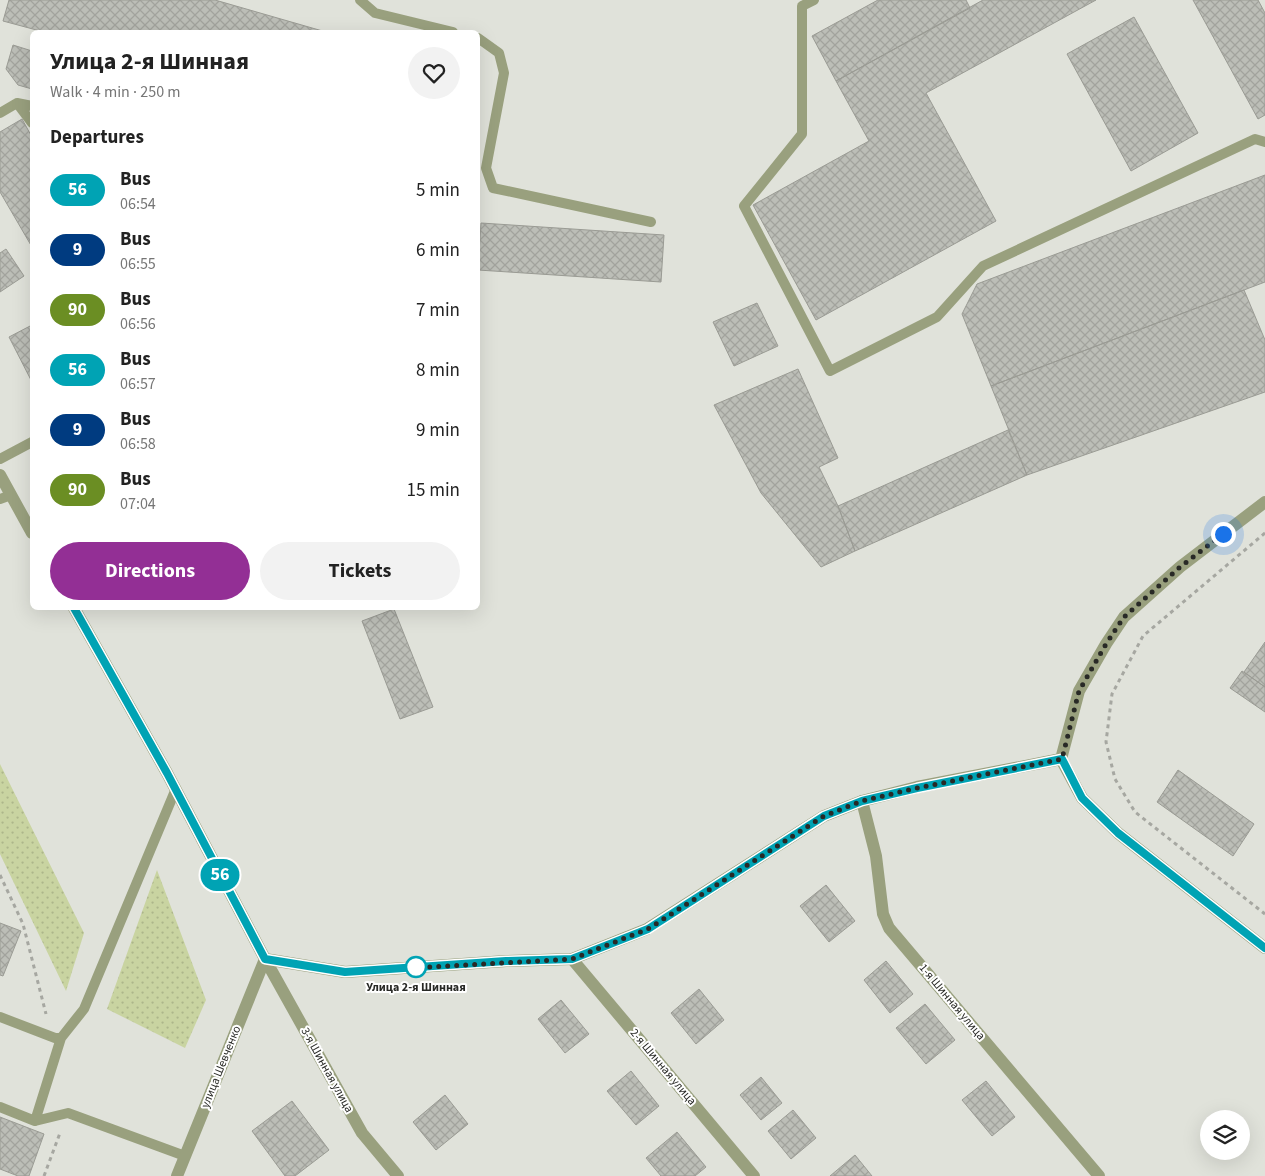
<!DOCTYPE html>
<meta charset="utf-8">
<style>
:root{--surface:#fff;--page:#f2f2f2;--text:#222;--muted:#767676;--accent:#932f95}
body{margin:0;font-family:"Source Sans 3",sans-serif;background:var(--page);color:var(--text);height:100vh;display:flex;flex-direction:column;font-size:19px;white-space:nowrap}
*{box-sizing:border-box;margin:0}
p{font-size:16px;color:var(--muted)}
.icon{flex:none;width:28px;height:28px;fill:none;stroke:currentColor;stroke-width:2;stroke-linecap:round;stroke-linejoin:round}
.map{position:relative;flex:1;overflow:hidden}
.side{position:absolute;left:30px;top:30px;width:450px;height:580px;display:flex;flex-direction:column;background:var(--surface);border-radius:8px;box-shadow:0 5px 20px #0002}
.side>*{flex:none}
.badge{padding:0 10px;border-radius:16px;font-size:18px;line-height:32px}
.tools{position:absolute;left:1200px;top:1110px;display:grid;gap:10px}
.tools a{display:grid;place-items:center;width:50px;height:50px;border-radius:50%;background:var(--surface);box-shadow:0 5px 20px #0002;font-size:25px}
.you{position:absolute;width:25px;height:25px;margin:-12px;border:4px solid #fff;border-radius:50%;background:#1a73e8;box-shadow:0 0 0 8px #1a73e833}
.map>.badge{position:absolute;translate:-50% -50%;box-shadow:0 0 0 2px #fff}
h2{padding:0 20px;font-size:19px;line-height:45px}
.round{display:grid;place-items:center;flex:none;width:52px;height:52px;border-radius:26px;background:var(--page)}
.overview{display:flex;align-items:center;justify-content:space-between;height:85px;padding:0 20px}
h1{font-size:24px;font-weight:700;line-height:38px}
.cta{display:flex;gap:10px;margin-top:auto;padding:10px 20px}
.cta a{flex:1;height:58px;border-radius:30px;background:var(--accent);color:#fff;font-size:20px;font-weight:700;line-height:58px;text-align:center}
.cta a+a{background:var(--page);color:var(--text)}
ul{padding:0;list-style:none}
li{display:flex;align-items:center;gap:15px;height:60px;padding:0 20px}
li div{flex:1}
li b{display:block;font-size:19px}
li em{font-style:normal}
li .badge{min-width:55px;font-weight:700;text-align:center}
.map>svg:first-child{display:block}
.grass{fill:url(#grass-dots)}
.building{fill:url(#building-cross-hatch);stroke:#9a9b94}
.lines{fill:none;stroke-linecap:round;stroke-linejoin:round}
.path{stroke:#a6a7a1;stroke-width:3;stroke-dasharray:4 4;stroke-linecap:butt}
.service{stroke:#99a07e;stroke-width:10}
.minor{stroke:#99a07e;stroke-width:12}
.tertiary{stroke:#99a07e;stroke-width:12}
.line-casing{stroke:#fff;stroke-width:11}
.line{stroke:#00a3b4;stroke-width:8}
.walk{stroke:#282926;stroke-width:5;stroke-dasharray:0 9}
.stop-dot{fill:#fff;stroke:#00a3b4;stroke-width:2.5}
.labels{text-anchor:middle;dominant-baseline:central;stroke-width:4;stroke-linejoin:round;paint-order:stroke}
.stop-label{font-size:12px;font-weight:bold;fill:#282926;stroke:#fff}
.street-label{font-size:12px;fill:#282926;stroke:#fff}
</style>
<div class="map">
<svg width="1265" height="1176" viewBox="0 0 1265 1176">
<defs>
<pattern id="grass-dots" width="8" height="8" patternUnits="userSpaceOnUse" patternTransform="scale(1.25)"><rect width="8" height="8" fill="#c9d4a1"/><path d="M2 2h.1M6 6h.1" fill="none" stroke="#adb68a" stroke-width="1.8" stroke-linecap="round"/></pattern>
<pattern id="building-cross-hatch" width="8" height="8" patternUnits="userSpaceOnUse" patternTransform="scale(1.25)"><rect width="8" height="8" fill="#bcbeb7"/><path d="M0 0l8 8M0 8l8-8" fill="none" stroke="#a2a39d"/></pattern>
</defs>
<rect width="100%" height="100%" fill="#e0e2da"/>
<path class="grass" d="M0,764L84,933L66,991L0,854Z
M157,870L206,1000L185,1048L107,1009Z"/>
<path class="building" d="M9,0H215L326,32H44L3,21Z
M878,0H966L970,8L836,81L812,36Z
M983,0H1096L926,93L996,221L816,320L753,205L869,141L836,81Z
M1193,0H1258L1265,13V115L1258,119Z
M1134,17L1198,133L1131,171L1067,54Z
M13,45L32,51V89L18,85L6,69Z
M22,119L32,137V247L0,192V132Z
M1265,175V282L991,386L962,314L977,284Z
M481,223L664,235L661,282L478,270Z
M6,249L24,276L0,292V253Z
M1244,290L1265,340V392L1027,475L991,386Z
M757,303L778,346L734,366L713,322Z
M32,325V382L9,337Z
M798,369L838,458L819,467L838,506L855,551L821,567L761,493L714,405Z
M1008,430L1027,475L855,551L838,506Z
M394,609L433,707L400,719L362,621Z
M1265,642V687L1244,672Z
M1242,671L1265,687V712L1230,688Z
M1178,770L1254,824L1233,856L1157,802Z
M826,885L855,921L829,942L800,906Z
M0,923L21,931L3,976L0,975Z
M886,961L913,994L890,1013L864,980Z
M699,989L724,1020L696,1044L671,1013Z
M561,1000L589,1034L565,1053L538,1019Z
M925,1004L955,1040L926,1064L896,1028Z
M631,1071L659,1106L636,1125L607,1091Z
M761,1077L782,1103L761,1120L740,1095Z
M986,1081L1015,1117L992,1136L962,1100Z
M445,1095L468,1124L436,1150L413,1122Z
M292,1101L329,1150L295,1176H285L252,1131Z
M793,1110L816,1138L791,1159L768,1131Z
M0,1117L44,1134L29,1176H18L0,1169Z
M677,1132L706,1167L695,1176H661L646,1158Z
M855,1155L872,1176H830Z"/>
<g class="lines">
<path class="path" d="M1265,533L1143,636L1112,694L1106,742L1115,779L1135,812L1265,914
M0,875L23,924L46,1014
M44,1176L60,1133"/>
<path class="service" d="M360,0L375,13L453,32
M814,0L802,6V134L744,206L830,371L937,317L983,266L1255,139L1265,142
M478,38L499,53L504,73L486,168L493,188L651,222
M17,103L32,123
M0,113L17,103L32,106
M0,459L32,442
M0,499L11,495
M0,1017L55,1038H61L84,1009L175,791
M0,1107L35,1121L68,1113L185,1156
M35,1121L61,1038"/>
<path class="minor" d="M862,801L876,856L883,914L889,928L1099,1176
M265,959L362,1133L398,1176
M572,959L754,1176"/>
<path class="tertiary" d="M0,475L32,533
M74,608L167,773L265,959
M1061,759L1079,691L1106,644L1124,617L1180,567L1265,502
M1061,759L1082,798L1118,833L1265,948
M265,959L345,972L506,961L572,959L647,929L824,816L862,801L917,787L1061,759
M177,1176L265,959"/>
</g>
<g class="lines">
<defs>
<path id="line" d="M74,608L167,773L265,959L345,972L506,961L572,959L648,929L824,816L862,801L917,788L1062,759L1082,798L1118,833L1265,948"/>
</defs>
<use href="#line" class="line-casing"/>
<use href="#line" class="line"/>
<path class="walk" d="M416,967L414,968L572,959L648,929L824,816L862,801L917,788L1062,759L1079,691L1106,644L1124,617L1180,567L1223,534"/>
</g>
<circle class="stop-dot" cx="416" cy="967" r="10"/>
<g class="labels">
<g class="stop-label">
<text x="416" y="987">Улица 2-я Шинная</text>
</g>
<g class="street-label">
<text transform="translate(952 1002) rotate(50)">1-я Шинная улица</text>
<text transform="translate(221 1067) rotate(-68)">улица Шевченко</text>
<text transform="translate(663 1067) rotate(50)">2-я Шинная улица</text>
<text transform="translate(327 1070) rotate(61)">3-я Шинная улица</text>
</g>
</g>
</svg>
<div class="tools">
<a><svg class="icon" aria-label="layers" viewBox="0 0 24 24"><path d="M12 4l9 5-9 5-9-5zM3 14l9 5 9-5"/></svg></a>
</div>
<div class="you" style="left:1223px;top:534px"></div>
<b class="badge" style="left:220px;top:875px;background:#00a3b4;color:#fff">56</b>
<section class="side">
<div class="overview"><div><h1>Улица 2-я Шинная</h1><p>Walk · 4 min · 250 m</p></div><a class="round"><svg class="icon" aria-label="heart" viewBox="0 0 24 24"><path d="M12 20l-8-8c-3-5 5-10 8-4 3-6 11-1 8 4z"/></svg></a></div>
<h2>Departures</h2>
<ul>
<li><span class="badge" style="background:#00a3b4;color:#fff">56</span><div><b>Bus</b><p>06:54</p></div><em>5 min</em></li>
<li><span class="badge" style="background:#003b80;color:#fff">9</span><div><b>Bus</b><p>06:55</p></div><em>6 min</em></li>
<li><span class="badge" style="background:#6b8e23;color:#fff">90</span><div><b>Bus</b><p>06:56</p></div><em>7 min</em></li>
<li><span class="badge" style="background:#00a3b4;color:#fff">56</span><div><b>Bus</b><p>06:57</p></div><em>8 min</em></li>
<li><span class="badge" style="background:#003b80;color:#fff">9</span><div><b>Bus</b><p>06:58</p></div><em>9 min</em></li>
<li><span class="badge" style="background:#6b8e23;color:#fff">90</span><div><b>Bus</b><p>07:04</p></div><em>15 min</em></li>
</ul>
<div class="cta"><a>Directions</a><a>Tickets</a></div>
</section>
</div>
